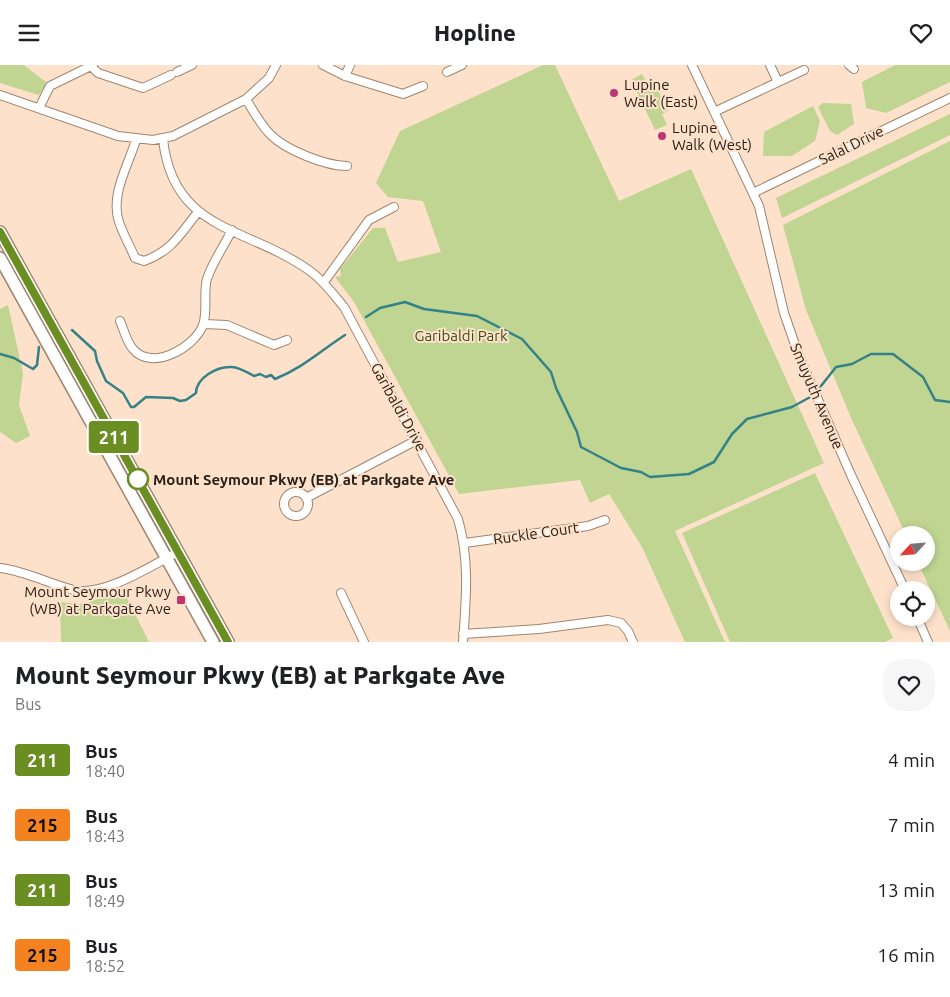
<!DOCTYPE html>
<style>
:root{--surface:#fff;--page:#f6f6f6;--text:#202124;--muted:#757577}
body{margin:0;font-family:Ubuntu,sans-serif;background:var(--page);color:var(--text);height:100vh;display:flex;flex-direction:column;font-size:19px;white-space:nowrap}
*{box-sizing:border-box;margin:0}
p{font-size:16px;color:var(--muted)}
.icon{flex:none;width:28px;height:28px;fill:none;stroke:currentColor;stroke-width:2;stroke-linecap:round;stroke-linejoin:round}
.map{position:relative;height:577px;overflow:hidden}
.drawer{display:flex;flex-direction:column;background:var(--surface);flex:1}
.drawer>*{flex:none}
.badge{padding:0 10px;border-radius:4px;font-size:18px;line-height:32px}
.needle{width:32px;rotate:244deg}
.buttons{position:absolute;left:890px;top:461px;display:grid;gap:10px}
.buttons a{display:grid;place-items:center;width:45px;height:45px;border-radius:50%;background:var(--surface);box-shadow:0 2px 8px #0003;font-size:25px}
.map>.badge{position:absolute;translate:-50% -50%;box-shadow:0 0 0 2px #fff}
.round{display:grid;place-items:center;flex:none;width:52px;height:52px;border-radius:20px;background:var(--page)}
.headline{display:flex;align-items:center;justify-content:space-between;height:85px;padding:0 15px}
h1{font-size:24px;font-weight:800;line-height:38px}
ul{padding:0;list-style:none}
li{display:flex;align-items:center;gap:15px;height:65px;padding:0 15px}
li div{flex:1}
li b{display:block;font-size:19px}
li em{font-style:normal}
li .badge{min-width:55px;font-weight:700;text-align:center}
header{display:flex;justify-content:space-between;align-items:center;height:65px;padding:0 15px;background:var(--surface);font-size:22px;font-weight:800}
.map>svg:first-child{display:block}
.green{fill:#bfd591}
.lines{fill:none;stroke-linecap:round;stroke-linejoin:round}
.stream{stroke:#348288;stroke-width:2.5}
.minor-casing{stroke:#9f8570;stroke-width:10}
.secondary-casing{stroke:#9f8570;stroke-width:14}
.minor{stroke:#fff;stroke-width:8}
.secondary{stroke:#fff;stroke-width:11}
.line-casing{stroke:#fff;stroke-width:11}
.line{stroke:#6b8e23;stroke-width:8}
.poi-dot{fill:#bd3574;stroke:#fde1ca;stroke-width:2}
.stop-dot{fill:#fff;stroke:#6b8e23;stroke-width:2.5}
.labels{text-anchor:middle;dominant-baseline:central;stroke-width:4;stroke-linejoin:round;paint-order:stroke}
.poi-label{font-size:15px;fill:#292017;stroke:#fde1ca;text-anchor:start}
.street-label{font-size:15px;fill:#292017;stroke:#fde1ca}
.park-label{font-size:15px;fill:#3c4b15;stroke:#fde1ca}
.stop-label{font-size:15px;font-weight:bold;fill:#292017;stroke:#fde1ca;text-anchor:start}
</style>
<header><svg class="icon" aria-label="menu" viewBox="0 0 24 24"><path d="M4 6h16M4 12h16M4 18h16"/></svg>Hopline<svg class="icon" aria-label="heart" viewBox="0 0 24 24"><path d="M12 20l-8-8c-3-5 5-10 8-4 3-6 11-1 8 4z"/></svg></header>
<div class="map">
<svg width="950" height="577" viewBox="0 0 950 577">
<rect width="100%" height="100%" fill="#fde1ca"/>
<path class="green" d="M0,0H24L47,18L39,30L0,18Z
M543,0H555L619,136L691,104L824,398L675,466L725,577H685L642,482L609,429L590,438L580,415L459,429L354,237L335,212L341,211L340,204L373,163H385L398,197L441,187L423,136L388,132L376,118L400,66Z
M895,0H950V17L886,48L866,43L862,17Z
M642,9L648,20L654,17L668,46L662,49L667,60L655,65L631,15Z
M823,38L851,39L854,59L837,70L830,66L818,42Z
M813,41L820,56L815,76L792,91H763L764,67Z
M950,49V70L782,153L776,133Z
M950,76V566L918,498H926V470H906L852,355L806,245L783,160Z
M8,240L23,308L19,340L30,371L16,378L0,367V244Z
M815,408L893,573L885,577H730L682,468Z
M124,527L149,577H61L60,537L80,539Z"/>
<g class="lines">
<path class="stream" d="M366,252L380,243L405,237L424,244L477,251L522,274L551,307L556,323L577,367L581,382L621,403L641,407L650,412L689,409L714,397L732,369L747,354L792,342L814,330
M72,265L95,286L97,296L106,316L123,328L131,342H134L146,332L173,333L180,336L186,335L196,328C196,313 217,301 232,302C237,302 249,308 254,311L260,309L266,312L271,310L275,314C304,302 319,287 345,270
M0,289L14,293L33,304L37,300L39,282
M817,326L836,302L852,299L871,289H893L923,312L935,335L950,337"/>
<defs>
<path id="minor" d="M323,0L345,11L403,29L423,21
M692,0L759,141L784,248L799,291L851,410L905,525
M770,0L778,17
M849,0L854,4
M91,1L98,8L143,23L171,10
M177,7L192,0
M447,7L462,0
M345,11L350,0
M0,30L118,71L153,75L173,71L246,34L269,13L276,0
M246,34C253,46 261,60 270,69C285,85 326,101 347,101
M39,43L50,21L93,0
M714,47L804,5
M163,74C173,168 248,161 310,206C323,215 333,229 344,242L458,454C470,496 466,534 463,577
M136,75C128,101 110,130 119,157C123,169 130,181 135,193L144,196C172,186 180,169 198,147
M753,128L950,33
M324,217L369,155L394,142
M120,256C124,265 127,278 133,284C152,307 195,282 203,260C208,246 203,228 207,214C212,198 224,181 232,165
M204,259L227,260L274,280L287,275
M284 439a12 12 0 1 1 24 0a12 12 0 1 1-24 0Z
M306,433L417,375
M465,478L588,461L605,455
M0,503C26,506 49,519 74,525C104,532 152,500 178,487
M341,528L364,577
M917,552L928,577
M463,569L539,564L608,555L621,558L628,566L633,577"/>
<path id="secondary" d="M0,167L228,577
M0,193L213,577"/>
</defs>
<use href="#minor" class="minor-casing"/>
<use href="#secondary" class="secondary-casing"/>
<use href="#minor" class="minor"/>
<use href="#secondary" class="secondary"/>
</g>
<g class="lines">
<defs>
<path id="line" d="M0,167L228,577"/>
</defs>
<use href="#line" class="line-casing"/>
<use href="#line" class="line"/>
</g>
<g class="poi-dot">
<circle cx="614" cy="28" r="5"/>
<circle cx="662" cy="71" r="5"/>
<rect x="176" y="530" width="10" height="10" rx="2.5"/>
</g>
<circle class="stop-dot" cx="138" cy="414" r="10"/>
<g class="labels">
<g class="poi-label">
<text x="624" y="19">Lupine<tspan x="624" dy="17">Walk (East)</tspan></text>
<text x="672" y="62">Lupine<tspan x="672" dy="17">Walk (West)</tspan></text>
<text x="171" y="526" text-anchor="end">Mount Seymour Pkwy<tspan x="171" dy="17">(WB) at Parkgate Ave</tspan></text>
</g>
<g class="street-label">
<text transform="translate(851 80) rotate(-26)">Salal Drive</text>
<text transform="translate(817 331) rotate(67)">Smuyuth Avenue</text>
<text transform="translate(399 342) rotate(61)">Garibaldi Drive</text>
<text transform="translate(536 468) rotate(-8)">Ruckle Court</text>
</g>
<g class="park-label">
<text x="461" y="270">Garibaldi Park</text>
</g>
<g class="stop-label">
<text x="153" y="414">Mount Seymour Pkwy (EB) at Parkgate Ave</text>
</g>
</g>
</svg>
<div class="buttons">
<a><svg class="needle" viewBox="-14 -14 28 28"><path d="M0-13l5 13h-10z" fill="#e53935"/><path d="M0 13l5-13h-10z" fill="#757577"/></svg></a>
<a><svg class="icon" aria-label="locate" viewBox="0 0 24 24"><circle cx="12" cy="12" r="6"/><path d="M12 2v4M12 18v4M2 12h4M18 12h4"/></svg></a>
</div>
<b class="badge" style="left:114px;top:372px;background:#6b8e23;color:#fff">211</b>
</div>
<section class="drawer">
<div class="headline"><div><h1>Mount Seymour Pkwy (EB) at Parkgate Ave</h1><p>Bus</p></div><a class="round"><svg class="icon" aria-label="heart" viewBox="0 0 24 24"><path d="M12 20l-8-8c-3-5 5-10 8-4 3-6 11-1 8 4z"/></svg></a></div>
<ul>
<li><span class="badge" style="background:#6b8e23;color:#fff">211</span><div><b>Bus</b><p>18:40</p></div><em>4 min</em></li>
<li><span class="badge" style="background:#f58220;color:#111">215</span><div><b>Bus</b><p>18:43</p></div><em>7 min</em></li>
<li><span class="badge" style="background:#6b8e23;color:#fff">211</span><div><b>Bus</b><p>18:49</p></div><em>13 min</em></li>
<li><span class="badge" style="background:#f58220;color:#111">215</span><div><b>Bus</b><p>18:52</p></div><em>16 min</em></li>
</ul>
</section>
